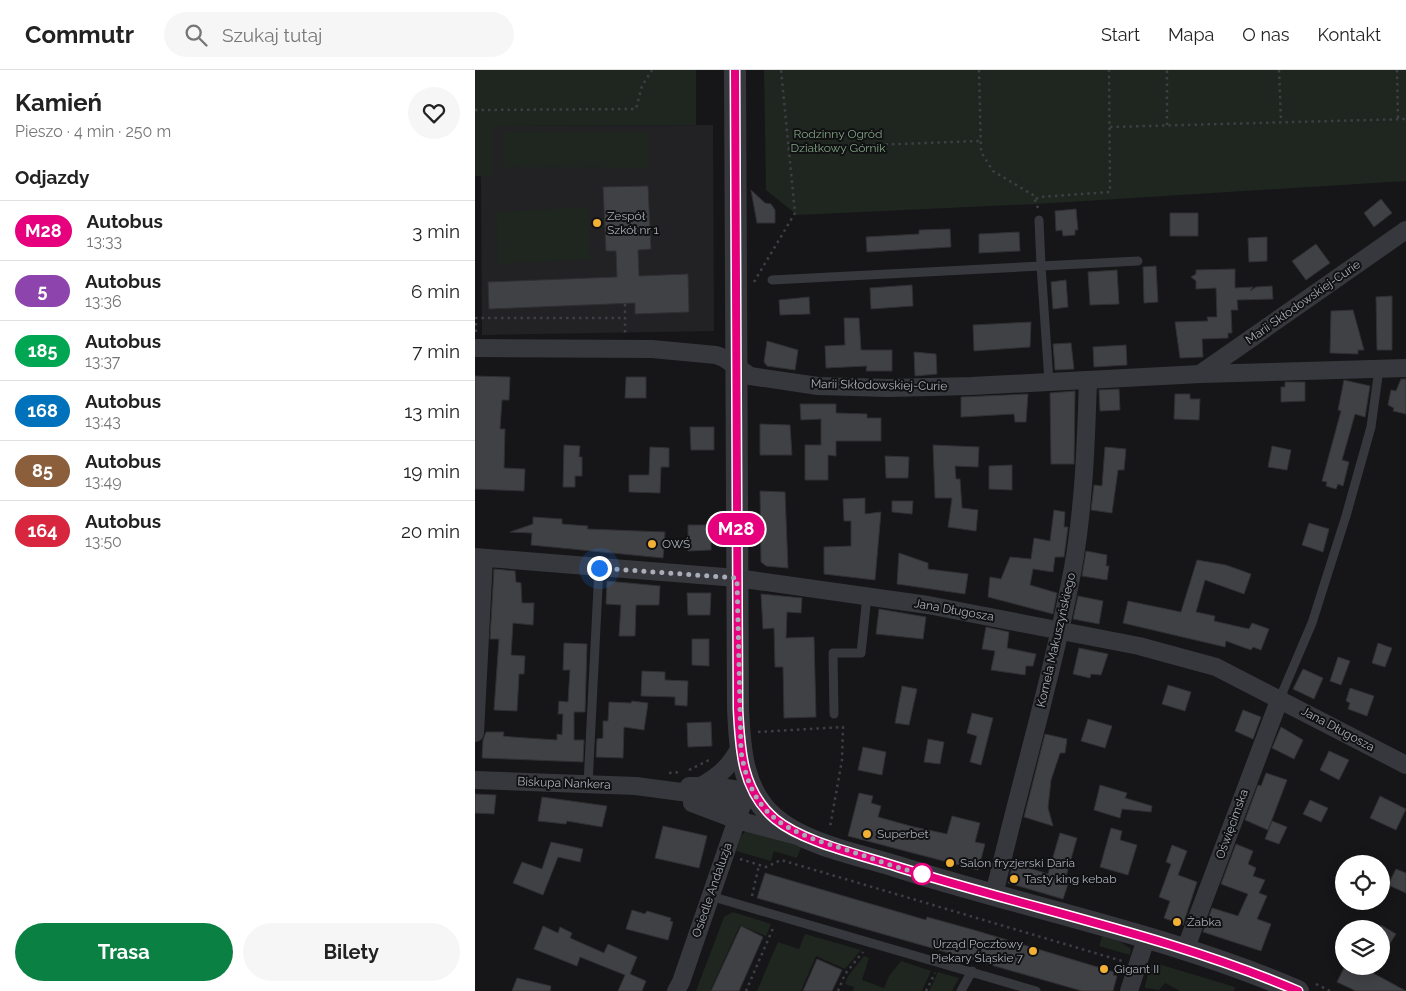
<!DOCTYPE html>
<html lang="pl">
<meta charset="utf-8">
<style>
:root{--surface:#fff;--page:#f6f6f6;--text:#222;--muted:#767676;--line:#e0e0e0;--accent:#0b8043}
body{margin:0;font-family:Raleway,sans-serif;background:var(--page);color:var(--text);height:100vh;display:flex;flex-direction:column;font-size:19px;white-space:nowrap}
*{box-sizing:border-box;margin:0}
p{font-size:16px;color:var(--muted)}
.icon{flex:none;width:28px;height:28px;fill:none;stroke:currentColor;stroke-width:2;stroke-linecap:round;stroke-linejoin:round}
.map{position:relative;flex:1;overflow:hidden}
.drawer{display:flex;flex-direction:column;background:var(--surface);width:475px}
.drawer>*{flex:none}
.badge{padding:0 10px;border-radius:16px;font-size:18px;line-height:32px}
.fabs{position:absolute;left:860px;top:785px;display:grid;gap:10px}
.fabs a{display:grid;place-items:center;width:55px;height:55px;border-radius:50%;background:var(--surface);box-shadow:0 2px 12px #0003;font-size:25px}
.you{position:absolute;width:25px;height:25px;margin:-12px;border:4px solid #fff;border-radius:50%;background:#1a73e8;box-shadow:0 0 0 8px #1a73e833}
.map>.badge{position:absolute;translate:-50% -50%;box-shadow:0 0 0 2px #fff}
h2{padding:0 15px;font-size:19px;line-height:45px}
.round{display:grid;place-items:center;flex:none;width:52px;height:52px;border-radius:26px;background:var(--page)}
.headline{display:flex;align-items:center;justify-content:space-between;height:85px;padding:0 15px}
h1{font-size:24px;font-weight:700;line-height:38px}
.primary-button{display:flex;gap:10px;margin-top:auto;padding:10px 15px}
.primary-button a{flex:1;height:58px;border-radius:30px;background:var(--accent);color:#fff;font-size:20px;font-weight:700;line-height:58px;text-align:center}
.primary-button a+a{background:var(--page);color:var(--text)}
ul{padding:0;list-style:none}
li{display:flex;align-items:center;gap:15px;height:60px;padding:0 15px;border-top:1px solid var(--line)}
li div{flex:1}
li b{display:block;font-size:19px}
li em{font-style:normal}
li .badge{min-width:55px;font-weight:700;text-align:center}
header{display:flex;align-items:center;gap:30px;box-sizing:border-box;height:70px;padding:0 25px;background:var(--surface);border-bottom:1px solid var(--line)}
header strong{font-size:24px}
nav{display:flex;gap:28px;margin-inline-start:auto;font-size:18px}
.search{width:350px;height:45px;background:var(--page);display:flex;align-items:center;gap:12px;box-sizing:border-box;padding:0 18px;border-radius:28px;color:var(--muted);font-size:19px}
main{display:flex;flex:1;min-height:0}
.map>svg:first-child{display:block}
.built{fill:#222225}
.green{fill:#1e261f}
.building{fill:#404145;stroke:#303034}
.lines{fill:none;stroke-linecap:round;stroke-linejoin:round}
.path{stroke:#3d3f44;stroke-width:2.5;stroke-dasharray:2.5 4;stroke-linecap:butt}
.service{stroke:#37383d;stroke-width:9}
.minor{stroke:#37383d;stroke-width:18}
.tertiary{stroke:#37383d;stroke-width:22}
.line-casing{stroke:#fff;stroke-width:11}
.line{stroke:#e6007e;stroke-width:8}
.walk{stroke:#a8adb8;stroke-width:5;stroke-dasharray:0 9}
.poi-dot{fill:#f2b134;stroke:#111113;stroke-width:2}
.stop-dot{fill:#fff;stroke:#e6007e;stroke-width:2.5}
.labels{text-anchor:middle;dominant-baseline:central;stroke-width:4;stroke-linejoin:round;paint-order:stroke}
.park-label{font-size:12px;fill:#7fa381;stroke:#111113}
.poi-label{font-size:12px;fill:#a8adb8;stroke:#111113;text-anchor:start}
.street-label{font-size:12px;fill:#a8adb8;stroke:#111113}
</style>
<header>
<strong>Commutr</strong>
<div class="search"><svg class="icon" aria-label="search" viewBox="0 0 24 24"><circle cx="10" cy="10" r="6"/><path d="M15 15l6 6"/></svg>Szukaj tutaj</div>
<nav><a>Start</a><a>Mapa</a><a>O nas</a><a>Kontakt</a></nav>
</header>
<main>
<section class="drawer">
<div class="headline"><div><h1>Kamień</h1><p>Pieszo · 4 min · 250 m</p></div><a class="round"><svg class="icon" aria-label="heart" viewBox="0 0 24 24"><path d="M12 20l-8-8c-3-5 5-10 8-4 3-6 11-1 8 4z"/></svg></a></div>
<h2>Odjazdy</h2>
<ul>
<li><span class="badge" style="background:#e6007e;color:#fff">M28</span><div><b>Autobus</b><p>13:33</p></div><em>3 min</em></li>
<li><span class="badge" style="background:#8e44ad;color:#fff">5</span><div><b>Autobus</b><p>13:36</p></div><em>6 min</em></li>
<li><span class="badge" style="background:#00a651;color:#fff">185</span><div><b>Autobus</b><p>13:37</p></div><em>7 min</em></li>
<li><span class="badge" style="background:#0072bc;color:#fff">168</span><div><b>Autobus</b><p>13:43</p></div><em>13 min</em></li>
<li><span class="badge" style="background:#8b5e3c;color:#fff">85</span><div><b>Autobus</b><p>13:49</p></div><em>19 min</em></li>
<li><span class="badge" style="background:#d7263d;color:#fff">164</span><div><b>Autobus</b><p>13:50</p></div><em>20 min</em></li>
</ul>
<div class="primary-button"><a>Trasa</a><a>Bilety</a></div>
</section>
<div class="map">
<svg width="931" height="921" viewBox="0 0 931 921">
<rect width="100%" height="100%" fill="#161618"/>
<path class="built" d="M238,55L239,261L7,265L6,106H18V56Z"/>
<path class="green" d="M0,0H221V55L18,56V106H0Z
M289,0H931V111L562,134L322,145L291,120Z
M28,61L174,62V98L27,97Z
M113,137L115,189L23,194L21,142Z
M271,761L327,775L322,788L299,781L296,791L261,781L266,766Z
M258,842L296,854L291,866L265,855L235,921H221L249,847Z
M330,864L386,880L370,899L341,886L326,921H282L303,872L324,879Z
M627,866L644,871L656,879L655,885L624,876Z
M389,886L394,888L387,910L409,918L414,906L426,891L456,901L447,921H378L379,917L370,914L373,906Z
M680,893L760,917L759,921H705L690,913L684,920L670,918V915L676,895Z
M463,902L484,908L477,921H454Z"/>
<path class="building" d="M173,116L176,179L163,180L164,206L213,204L214,242L160,244V233L14,239L13,212L142,207L141,181H131L128,117Z
M276,120L290,133L296,134L300,140V153H282Z
M906,129L917,143L899,157L889,143Z
M601,139L603,160H600V165L588,166L587,160L581,161L580,141Z
M695,143H723V166H695Z
M475,159L476,177L392,182L391,167L444,164V160Z
M544,162L545,181L504,183V164Z
M792,167V191L774,192L773,168Z
M841,174L855,193L831,210L817,191Z
M681,196L683,232L669,233L668,197Z
M760,199V218L778,217L775,221L781,217L797,216L798,229L762,230L763,240H756L757,263H753V268L727,269L728,287L705,288L700,252L733,251L732,247H742L741,218L721,219V211L716,207L721,204V200Z
M642,200L644,234L615,235L613,202Z
M591,210L593,237L578,239L576,212Z
M437,215L438,236L396,239L395,218Z
M917,226V280H902L901,227Z
M334,227L335,244L305,245L304,230Z
M878,240L889,280H883V284L855,283L856,241Z
M369,248H384L386,280H417V301H391L392,296L351,298L350,276L370,275Z
M556,252L555,277L499,281L498,255Z
M292,271L323,280L320,300L292,296L289,292Z
M596,273L599,299L580,300L578,274Z
M651,275L652,295L619,297L618,277Z
M439,282L461,284L462,304L440,306Z
M0,306L35,307L34,330H27L25,359H30L29,398L50,399L49,421L0,419Z
M151,307H171V328H150Z
M926,309H931V344L918,341L919,338L913,335L916,320L921,321Z
M869,310L895,316L890,347L880,344L867,390L874,392L868,416L863,414L861,419L851,416L852,412L847,411L866,341L863,340Z
M810,312H830V331L806,332V317H810Z
M644,319L645,340L625,341L624,320Z
M600,321L599,394H576L575,323Z
M553,324L551,352H540L539,344L486,347V327Z
M700,324H715V329H725L724,350L699,349Z
M325,334H361V343L392,344V348H406V371H361V386L353,385V410H330V375H346V349L326,350Z
M285,354L315,355L317,385H285Z
M215,357H239V380H216Z
M89,375L105,376L104,387H107V406H100V417H88Z
M458,375L504,377L503,397L480,396L481,409H485L487,438L503,440L501,461L473,457L477,428H460Z
M797,376L816,380L812,400L793,397Z
M175,377L194,378V397H186L185,423L154,422V405H174Z
M630,377L651,379L649,400H643L637,443L616,440L619,415L627,416Z
M410,386L434,387L433,408H411Z
M537,395V420L514,419V396Z
M285,421L310,422L313,498L291,496L286,492Z
M390,428V444L406,442L400,510L349,504V477L376,476V451H369L368,429Z
M417,431H438L437,444L417,442Z
M579,440L590,442L589,457H593L589,487H580L578,502L558,499L555,515L582,523L578,544L513,527L515,507L526,509L535,487L556,489L559,468L575,471Z
M58,447L87,449V454L113,456L112,459L190,462L188,488L56,475L57,463L35,462L58,454Z
M834,453L854,459L848,482L827,475Z
M213,455H236V480L213,481Z
M611,481L632,485L631,496H634L632,510L607,506Z
M424,483L453,493V499L493,504L490,524L422,514Z
M722,490L751,495L776,504L769,524L730,510L721,542L740,546L739,551L774,559L777,553L794,559L786,580L778,577L776,580L751,571L750,577L648,553L653,531L706,542Z
M19,499L40,501L41,512L46,513L47,533H59L58,555L38,553L36,585L50,586L49,604H44L42,641L19,640L24,569H15Z
M132,511L185,516L184,535H161L160,566H144L146,535L131,534Z
M212,523H236L235,545H213Z
M286,524L327,528L326,543L312,542L311,568L339,567L341,647L309,648L308,597H300L299,558L288,559Z
M603,526L628,531L624,554L598,549Z
M404,539L451,547L448,569L401,564Z
M511,557L534,562L532,578L561,584L558,596H551L550,605L516,600L520,581L507,579Z
M217,569H234V596L217,595Z
M89,573L112,574L110,642H99V670H109L108,692L7,688L8,670L11,662H29L28,666L37,667L82,670V664L87,665L88,644H83L84,631L93,632L95,600H88Z
M903,573L917,578L910,597L897,593Z
M604,578L633,584L626,605L616,604L615,608L598,604Z
M863,587L875,591L866,615L855,611Z
M828,599L848,608L839,629L818,619Z
M167,601L190,602V610L213,611L212,636L200,635V627L166,626Z
M693,615L716,622L710,641L687,634Z
M427,616L442,619L434,655L420,653Z
M875,618L899,626L892,646L873,639L875,633L871,631Z
M157,631L173,633L169,660L149,657L148,688L121,687L122,669L128,668V651H133L134,632L156,633Z
M768,640L786,647L778,669L760,661Z
M497,643L518,648L506,695L495,692L502,666L492,663Z
M613,649L637,656L630,678L606,671Z
M236,652L237,676L213,677L212,653Z
M806,657L828,670L819,689L797,678Z
M570,664L592,669L590,683H585L576,710L573,738L578,756L549,747Z
M453,669L469,672L465,694L449,692Z
M388,677L411,682L407,705L383,700Z
M854,681L874,690L864,710L845,700Z
M791,703L812,710L793,760L770,750L783,715L786,716Z
M625,715L652,723L650,728L677,736L676,742L647,739L645,748L619,740Z
M384,723L398,726L396,733L406,736L403,747L439,757L472,764L477,746L505,753L500,772L510,774L503,800L373,766Z
M0,724L21,725L19,744L0,743Z
M905,726L931,739L921,760L895,748Z
M67,727L132,736L127,757L92,751L91,754L63,751Z
M835,730L853,738L846,752L828,744Z
M797,751L812,757L804,774L790,769Z
M188,756L232,766L224,798L180,788Z
M636,758L647,761L645,770L662,775L653,805L625,797Z
M585,763L602,768L590,810L594,811L588,829L533,813L538,793L573,804Z
M76,772L108,779L105,792L83,787L68,825L38,813L47,792L67,799Z
M761,774L778,781L773,794L781,798L778,806L790,810L784,823L792,826L782,849L796,854L786,881L728,862L737,838L763,846L773,824L746,814Z
M697,775L712,781L703,805L722,812L708,855L689,848L695,831L684,827L696,794L691,792Z
M921,799L931,803V823L913,815Z
M290,803L451,850L452,847L499,860L639,902L638,905L642,906L638,921H607L282,828Z
M157,840L170,844L172,841L196,848L195,851L198,852L193,870L151,859Z
M906,855L921,864L906,887Z
M68,856L83,863L85,857L97,863L95,868L129,883L133,874L162,887L155,904L171,911L167,921H143L150,905L105,887L102,896L59,879Z
M266,856L288,867L264,921H236Z
M342,889L367,900L357,921H328Z
M870,896H885L931,921H881L862,912Z
M42,908L76,916L75,921H37Z"/>
<g class="lines">
<path class="path" d="M504,0L506,82L518,101L558,125L563,138
M804,0L806,52
M922,0L923,48
M0,40L161,39L167,16L177,0
M692,55V0
M635,57L931,49
M313,78L505,71
M561,129L564,127L635,122L634,0
M279,212L320,143L306,0
M150,234V263
M1,262V248H150
M283,662L368,657L367,690L355,757
M214,700L234,690
M194,703L206,702
M265,789L291,797L306,790L647,891
M277,826L284,795
M841,914L855,921
M271,921L299,856
M363,921L370,904L388,882
M451,921L460,903"/>
<path class="service" d="M564,150L566,196L663,191
M297,210L566,196L574,311
M805,628L837,553L871,446L896,357L904,299
M359,644L358,583H386L392,526
M113,714L124,498
M235,826L561,921
M486,921L497,901"/>
<path class="minor" d="M0,278L177,279L241,285L249,288L275,306L343,316L414,318L497,316L725,304L931,160
M726,304L931,298
M0,487L262,508L453,535L664,576L741,597L931,695
M0,663L9,488
M0,710L161,716L206,722L267,735
M214,716H238L278,722
M226,716C246,705 256,695 266,675
M217,733L262,750L319,765
M519,825C544,716 577,608 598,498C609,435 611,373 613,310
M710,880L805,628
M201,921L206,912L267,735L275,726
M654,921L671,869"/>
<path class="tertiary" d="M260,0L263,639C265,680 267,721 300,749C330,775 386,785 423,797C556,839 695,866 823,921"/>
</g>
<g class="lines">
<defs>
<path id="line" d="M260,0L263,639C265,680 267,721 300,749C329,773 387,785 423,797C556,839 695,866 823,921"/>
</defs>
<use href="#line" class="line-casing"/>
<use href="#line" class="line"/>
<path class="walk" d="M124,498L262,508L266,681C277,751 315,762 375,781C399,789 425,799 447,804"/>
</g>
<g class="poi-dot">
<circle cx="122" cy="153" r="5"/>
<circle cx="177" cy="474" r="5"/>
<circle cx="392" cy="764" r="5"/>
<circle cx="475" cy="793" r="5"/>
<circle cx="539" cy="809" r="5"/>
<circle cx="702" cy="852" r="5"/>
<circle cx="558" cy="881" r="5"/>
<circle cx="629" cy="899" r="5"/>
</g>
<circle class="stop-dot" cx="447" cy="804" r="10"/>
<g class="labels">
<g class="park-label">
<text x="363" y="64">Rodzinny Ogród<tspan x="363" dy="14">Działkowy Górnik</tspan></text>
</g>
<g class="poi-label">
<text x="132" y="146">Zespół<tspan x="132" dy="14">Szkół nr 1</tspan></text>
<text x="187" y="474">OWŚ</text>
<text x="402" y="764">Superbet</text>
<text x="485" y="793">Salon fryzjerski Daria</text>
<text x="549" y="809">Tasty king kebab</text>
<text x="712" y="852">Żabka</text>
<text x="548" y="874" text-anchor="end">Urząd Pocztowy<tspan x="548" dy="14">Piekary Śląskie 7</tspan></text>
<text x="639" y="899">Gigant II</text>
</g>
<g class="street-label">
<text transform="translate(828 232) rotate(-35)">Marii Skłodowskiej-Curie</text>
<text transform="translate(404 315) rotate(1)">Marii Skłodowskiej-Curie</text>
<text transform="translate(479 540) rotate(10)">Jana Długosza</text>
<text transform="translate(581 570) rotate(-77)">Kornela Makuszyńskiego</text>
<text transform="translate(863 659) rotate(28)">Jana Długosza</text>
<text transform="translate(89 713) rotate(2)">Biskupa Nankera</text>
<text transform="translate(757 754) rotate(-70)">Oświęcimska</text>
<text transform="translate(237 820) rotate(-71)">Osiedle Andaluzja</text>
</g>
</g>
</svg>
<div class="fabs">
<a><svg class="icon" aria-label="locate" viewBox="0 0 24 24"><circle cx="12" cy="12" r="6"/><path d="M12 2v4M12 18v4M2 12h4M18 12h4"/></svg></a>
<a><svg class="icon" aria-label="layers" viewBox="0 0 24 24"><path d="M12 4l9 5-9 5-9-5zM3 14l9 5 9-5"/></svg></a>
</div>
<div class="you" style="left:124px;top:498px"></div>
<b class="badge" style="left:261px;top:459px;background:#e6007e;color:#fff">M28</b>
</div>
</main>
